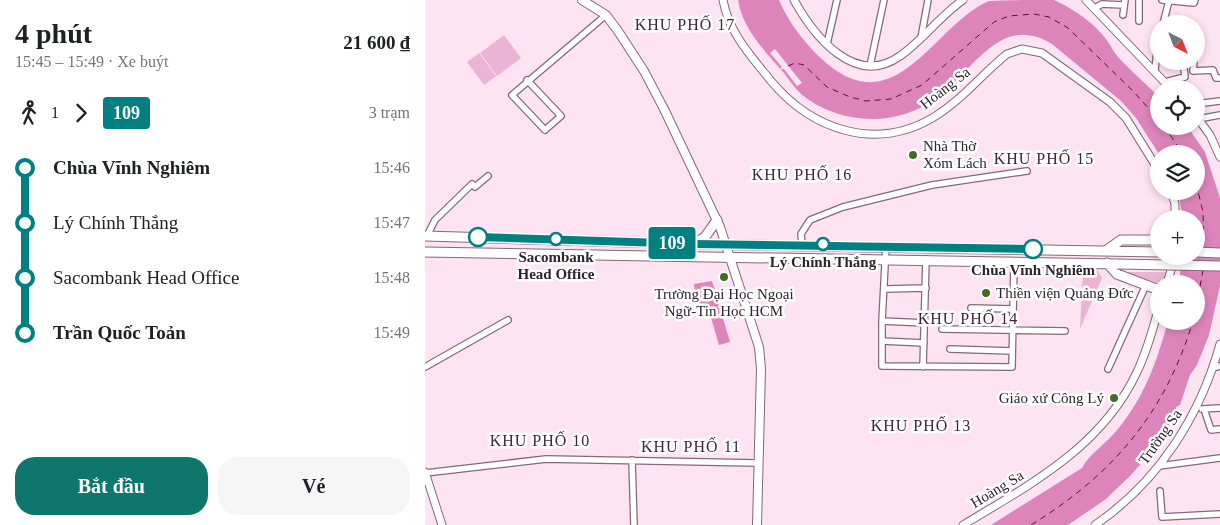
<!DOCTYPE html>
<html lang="vi">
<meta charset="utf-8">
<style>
:root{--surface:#fff;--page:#f6f6f6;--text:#202124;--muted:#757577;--accent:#0f766e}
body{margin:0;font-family:Georgia,serif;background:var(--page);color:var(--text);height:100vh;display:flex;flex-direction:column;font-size:19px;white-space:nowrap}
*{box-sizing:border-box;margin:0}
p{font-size:16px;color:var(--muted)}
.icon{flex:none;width:28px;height:28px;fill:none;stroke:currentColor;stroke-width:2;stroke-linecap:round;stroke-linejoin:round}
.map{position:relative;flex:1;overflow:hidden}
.sheet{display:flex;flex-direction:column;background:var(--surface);width:425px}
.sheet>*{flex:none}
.badge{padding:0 10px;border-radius:4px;font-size:18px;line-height:32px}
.needle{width:32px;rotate:138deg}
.buttons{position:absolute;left:725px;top:15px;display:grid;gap:10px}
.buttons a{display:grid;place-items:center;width:55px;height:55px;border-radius:50%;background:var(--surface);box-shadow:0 2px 8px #0003;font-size:25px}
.map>.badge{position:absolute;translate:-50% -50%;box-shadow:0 0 0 2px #fff}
.legs{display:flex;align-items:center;gap:8px;height:55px;padding:0 15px;font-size:16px}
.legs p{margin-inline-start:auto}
.headline{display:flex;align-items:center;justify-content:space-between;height:85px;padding:0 15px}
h1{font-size:28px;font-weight:800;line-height:38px}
.button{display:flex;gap:10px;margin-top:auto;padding:10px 15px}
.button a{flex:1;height:58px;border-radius:20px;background:var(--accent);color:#fff;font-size:20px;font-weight:800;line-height:58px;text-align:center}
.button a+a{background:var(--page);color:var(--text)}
ul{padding:0 15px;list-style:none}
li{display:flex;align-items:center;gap:18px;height:55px;font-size:19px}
li i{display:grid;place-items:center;width:8px;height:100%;margin:0 6px;background:currentColor}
li i::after{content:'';width:12px;height:12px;margin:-6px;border:4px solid;border-radius:50%;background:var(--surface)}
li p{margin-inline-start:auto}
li:first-child i{background:linear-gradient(#0000 50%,currentColor 0)}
li:last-child i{background:linear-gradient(currentColor 50%,#0000 0)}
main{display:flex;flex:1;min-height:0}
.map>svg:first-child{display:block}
.green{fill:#ecb4d4}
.water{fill:#dd85bb}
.pier{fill:#fee3f2}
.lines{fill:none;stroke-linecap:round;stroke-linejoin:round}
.ferry{stroke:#5b0d44;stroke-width:1;stroke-dasharray:6 5;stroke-linecap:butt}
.minor-casing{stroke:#856879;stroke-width:8}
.tertiary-casing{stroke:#856879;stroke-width:9}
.secondary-casing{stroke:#856879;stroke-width:10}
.primary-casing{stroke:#856879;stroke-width:11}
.minor{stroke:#fff;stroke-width:5.5}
.tertiary{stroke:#fff;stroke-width:7}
.secondary{stroke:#fff;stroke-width:8}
.primary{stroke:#fff;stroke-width:9}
.primary-bridge-casing{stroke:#856879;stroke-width:11;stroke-linecap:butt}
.primary-bridge{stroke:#fff;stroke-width:9}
.line-1-casing{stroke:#fff;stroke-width:11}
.line-1{stroke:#008080;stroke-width:8}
.poi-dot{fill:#446a24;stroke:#fff;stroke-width:2}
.stop-1-dot{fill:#fff;stroke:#008080;stroke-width:2.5}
.labels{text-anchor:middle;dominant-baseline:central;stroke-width:5;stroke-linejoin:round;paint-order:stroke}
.street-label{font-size:15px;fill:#2f232a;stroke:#fff}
.poi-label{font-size:15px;fill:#2f232a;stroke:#fff;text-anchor:start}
.stop-label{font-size:15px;font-weight:bold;fill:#2f232a;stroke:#fff}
.neighbourhood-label{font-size:16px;letter-spacing:1px;fill:#3f2635;stroke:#fff}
</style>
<main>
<section class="sheet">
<div class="headline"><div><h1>4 phút</h1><p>15:45 – 15:49 · Xe buýt</p></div><b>21 600 ₫</b></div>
<div class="legs"><svg class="icon" aria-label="walk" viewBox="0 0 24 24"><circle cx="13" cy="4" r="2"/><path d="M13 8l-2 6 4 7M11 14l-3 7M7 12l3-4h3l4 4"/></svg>1<svg class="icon" aria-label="forward" viewBox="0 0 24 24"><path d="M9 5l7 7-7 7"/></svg><b class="badge" style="background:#008080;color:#fff">109</b><p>3 trạm</p></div>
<ul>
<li><i style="color:#008080"></i><b>Chùa Vĩnh Nghiêm</b><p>15:46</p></li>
<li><i style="color:#008080"></i><span>Lý Chính Thắng</span><p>15:47</p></li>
<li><i style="color:#008080"></i><span>Sacombank Head Office</span><p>15:48</p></li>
<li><i style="color:#008080"></i><b>Trần Quốc Toản</b><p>15:49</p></li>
</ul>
<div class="button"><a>Bắt đầu</a><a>Vé</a></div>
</section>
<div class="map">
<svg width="795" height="525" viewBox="0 0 795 525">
<rect width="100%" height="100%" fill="#fee3f2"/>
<path class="green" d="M79,35L96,58L72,76L55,53Z
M54,53L71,76L59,85L42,62Z
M658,269H672L677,278L655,329Z
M698,272H743V277L734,283Z"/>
<path class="water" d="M313,0H354C364,24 384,49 405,66C473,120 511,23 564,1C576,0 614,0 629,0C651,10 676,27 688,50C693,60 724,86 734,97V126H762L780,152L795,198V286L784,335L772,365L765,375L755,405L751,407L752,413L728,450L706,475L681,499L643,525H566L657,468C665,453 682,443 693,429C720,396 732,361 743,321H771V284H754L757,256H771V219H758L753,191H771V154H734L711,118L696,101L627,44C612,34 593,31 577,40C552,54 534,81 511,98C472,128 413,125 376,94C370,88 364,80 359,73C340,51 318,30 313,0Z
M287,281L305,342L294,345L282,304L271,307L269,284Z"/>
<path class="pier" d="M350,49L377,83L372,86L359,69H355L357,67L345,53Z"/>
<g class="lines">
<path class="ferry" d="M363,66L370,63L379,65L402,87L425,97L441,101L466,99L497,85L569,22L584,16L609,14L624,17L643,28L708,91L734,120
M739,126L758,154
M771,183L778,212L779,248
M771,308L778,270
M606,525C687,475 740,414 768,321"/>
<defs>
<path id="minor" d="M737,0L769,3L770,0
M670,8L677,4L699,5
M698,15L700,0
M714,21V0
M738,24L744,1
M496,38L503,0
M402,44L412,0
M769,61L768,71L788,70L791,78H795
M445,66L459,0
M730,71L732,48H734
M102,80L136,116L120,130L87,95L181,15
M740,82L760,77L758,61
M771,104L795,101
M773,119L795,115
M2,236L10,220L47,184L50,187L63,176
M377,244L376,234L385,220L418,207L507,185L602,171
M460,289L501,288
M546,308L588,309
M457,321L461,246
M500,323L457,321V366L587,367L589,262
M517,329L640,331
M457,341L499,343
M525,349L587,351
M0,367L83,320
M498,367L501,259
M788,368L795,366
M683,369L721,285
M777,409L795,408
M779,409L786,430L795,429
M207,460L209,525
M734,466L795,458
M0,473L121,459L333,463
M735,491L737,517L795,514"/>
<path id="tertiary" d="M298,0C304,33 326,56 346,81C387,130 451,152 509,117C537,100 557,74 582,54L597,49L617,53L685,102L701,118L734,171
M369,0C389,36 430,88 475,56C498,40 515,16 538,0
M661,0L746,89
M771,116L785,135L795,157
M746,191L750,204V219
M742,284L750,256
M0,472L17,525
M538,525C606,484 677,447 712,372C722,351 728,329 734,307
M670,525C733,482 775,417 795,344"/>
<path id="secondary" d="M157,0L181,15L193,31L219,71L239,109L295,227L334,347L336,369L332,525"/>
<path id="primary" d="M0,236L269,244L734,252
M270,243L280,237L292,220
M682,250L696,240H734
M0,252L692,264
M771,252L795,253
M682,263L692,274L734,290"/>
</defs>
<use href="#minor" class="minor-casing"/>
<use href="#tertiary" class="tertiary-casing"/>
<use href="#secondary" class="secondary-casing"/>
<use href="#primary" class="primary-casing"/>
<use href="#minor" class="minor"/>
<use href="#tertiary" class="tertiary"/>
<use href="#secondary" class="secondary"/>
<use href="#primary" class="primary"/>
<defs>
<path id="primary-bridge" d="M692,264L795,266"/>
</defs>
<use href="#primary-bridge" class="primary-bridge-casing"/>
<use href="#primary-bridge" class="primary-bridge"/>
</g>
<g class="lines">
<defs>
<path id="line-1" d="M53,237L269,244L608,249"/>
</defs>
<use href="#line-1" class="line-1-casing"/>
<use href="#line-1" class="line-1"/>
</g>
<g class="poi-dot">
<circle cx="488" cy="155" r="5"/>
<circle cx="299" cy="277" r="5"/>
<circle cx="561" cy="293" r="5"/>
<circle cx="689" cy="398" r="5"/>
</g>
<g class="stop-1-dot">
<circle cx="53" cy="237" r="9"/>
<circle cx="131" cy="239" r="6"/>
<circle cx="398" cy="244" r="6"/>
<circle cx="608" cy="249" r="9"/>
</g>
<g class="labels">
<g class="street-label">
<text transform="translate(520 88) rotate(-38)">Hoàng Sa</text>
<text transform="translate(735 437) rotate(-55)">Trường Sa</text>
<text transform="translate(572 489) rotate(-31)">Hoàng Sa</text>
</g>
<g class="poi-label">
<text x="498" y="146">Nhà Thờ<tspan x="498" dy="17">Xóm Lách</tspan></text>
<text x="571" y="293">Thiền viện Quảng Đức</text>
<text x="299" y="294" text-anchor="middle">Trường Đại Học Ngoại<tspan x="299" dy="17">Ngữ-Tin Học HCM</tspan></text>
<text x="679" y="398" text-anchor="end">Giáo xứ Công Lý</text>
</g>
<g class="stop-label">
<text x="131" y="257">Sacombank<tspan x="131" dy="17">Head Office</tspan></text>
<text x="398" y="262">Lý Chính Thắng</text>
<text x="608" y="270">Chùa Vĩnh Nghiêm</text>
</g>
<g class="neighbourhood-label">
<text x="260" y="24">KHU PHỐ 17</text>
<text x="619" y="158">KHU PHỐ 15</text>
<text x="377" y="174">KHU PHỐ 16</text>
<text x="543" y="318">KHU PHỐ 14</text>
<text x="496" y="425">KHU PHỐ 13</text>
<text x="115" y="440">KHU PHỐ 10</text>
<text x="266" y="446">KHU PHỐ 11</text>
</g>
</g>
</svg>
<div class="buttons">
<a><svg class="needle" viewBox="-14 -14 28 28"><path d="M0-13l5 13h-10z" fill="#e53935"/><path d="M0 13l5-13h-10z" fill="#757577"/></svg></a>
<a><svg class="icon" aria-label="locate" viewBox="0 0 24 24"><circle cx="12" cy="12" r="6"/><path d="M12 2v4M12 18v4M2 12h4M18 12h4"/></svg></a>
<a><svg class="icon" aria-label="layers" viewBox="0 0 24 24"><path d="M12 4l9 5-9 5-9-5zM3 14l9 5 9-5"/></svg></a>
<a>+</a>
<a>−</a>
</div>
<b class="badge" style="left:247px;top:243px;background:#008080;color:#fff">109</b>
</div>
</main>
